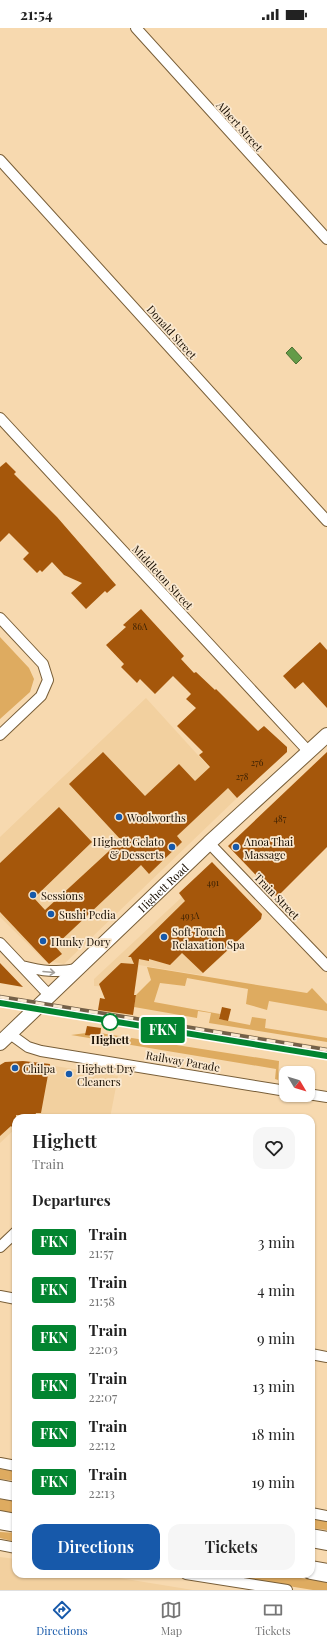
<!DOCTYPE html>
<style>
:root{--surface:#fff;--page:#f6f6f6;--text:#222;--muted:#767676;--line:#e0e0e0;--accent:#1759aa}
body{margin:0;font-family:"Playfair Display",serif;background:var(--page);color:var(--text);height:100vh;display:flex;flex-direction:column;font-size:15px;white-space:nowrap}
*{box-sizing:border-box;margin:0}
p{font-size:13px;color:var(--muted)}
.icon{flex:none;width:22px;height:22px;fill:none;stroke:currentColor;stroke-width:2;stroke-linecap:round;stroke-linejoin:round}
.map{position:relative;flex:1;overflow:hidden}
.sheet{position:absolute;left:12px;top:1086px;width:303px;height:464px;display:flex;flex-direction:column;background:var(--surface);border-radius:12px;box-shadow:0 1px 3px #0004}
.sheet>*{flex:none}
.badge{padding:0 8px;border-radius:3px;font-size:14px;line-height:26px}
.needle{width:26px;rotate:128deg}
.fabs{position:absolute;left:279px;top:1038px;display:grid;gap:8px}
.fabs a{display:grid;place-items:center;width:36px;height:36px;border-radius:8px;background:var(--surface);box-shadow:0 1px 3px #0004;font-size:20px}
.map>.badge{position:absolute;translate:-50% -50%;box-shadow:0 0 0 2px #fff}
h2{padding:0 20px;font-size:15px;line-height:36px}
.round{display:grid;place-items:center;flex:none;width:42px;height:42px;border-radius:12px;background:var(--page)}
.overview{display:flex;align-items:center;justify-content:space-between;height:68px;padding:0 20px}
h1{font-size:19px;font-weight:600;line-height:30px}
.primary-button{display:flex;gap:8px;margin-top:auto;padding:8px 20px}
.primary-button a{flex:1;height:46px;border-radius:12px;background:var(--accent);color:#fff;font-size:16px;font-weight:600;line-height:46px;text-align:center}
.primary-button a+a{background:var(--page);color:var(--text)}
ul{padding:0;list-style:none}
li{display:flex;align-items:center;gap:12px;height:48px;padding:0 20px}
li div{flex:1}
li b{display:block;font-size:15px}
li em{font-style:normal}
li .badge{min-width:44px;font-weight:700;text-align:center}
.status{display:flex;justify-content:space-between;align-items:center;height:28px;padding:0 20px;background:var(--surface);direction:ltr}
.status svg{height:11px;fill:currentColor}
.menu{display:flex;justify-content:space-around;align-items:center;height:56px;border-top:1px solid var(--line);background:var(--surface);font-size:11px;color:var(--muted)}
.menu a{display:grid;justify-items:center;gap:2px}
.menu .current{color:var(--accent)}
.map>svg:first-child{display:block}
.built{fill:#f2d09f}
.green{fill:#deab60}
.water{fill:#649b48;stroke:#4d7033}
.building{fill:#a5570b}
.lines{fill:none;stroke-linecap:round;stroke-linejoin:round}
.street-casing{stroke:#785e38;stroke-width:12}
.secondary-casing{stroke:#785e38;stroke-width:16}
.highway-casing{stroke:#785e38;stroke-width:20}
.street{stroke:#fff;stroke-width:10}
.secondary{stroke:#fff;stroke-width:14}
.highway{stroke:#fff;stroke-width:18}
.rail-casing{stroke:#736048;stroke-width:4.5}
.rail{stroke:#fae8cf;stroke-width:3;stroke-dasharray:9;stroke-linecap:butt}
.oneway{stroke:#a29e99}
.line-casing{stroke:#fff;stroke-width:9}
.line{stroke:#028430;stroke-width:6}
.poi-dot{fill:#1759aa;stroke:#fae8cf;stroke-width:1.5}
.stop-dot{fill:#fff;stroke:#028430;stroke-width:2}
.labels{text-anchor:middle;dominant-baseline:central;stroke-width:3.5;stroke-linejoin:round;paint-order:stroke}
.number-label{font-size:9px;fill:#3a2004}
.street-label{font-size:11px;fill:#170d01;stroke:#fae8cf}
.poi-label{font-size:11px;fill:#170d01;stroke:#fae8cf;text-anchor:start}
.stop-label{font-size:11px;font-weight:bold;fill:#170d01;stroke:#fae8cf}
</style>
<div class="status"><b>21:54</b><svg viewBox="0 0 49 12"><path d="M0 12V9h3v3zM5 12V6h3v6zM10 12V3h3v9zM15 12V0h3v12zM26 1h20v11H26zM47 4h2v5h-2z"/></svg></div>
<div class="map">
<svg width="327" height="1562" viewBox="0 0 327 1562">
<rect width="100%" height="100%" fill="#f7d9af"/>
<path class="built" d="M146,670L237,770L64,936L44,932L0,889V809Z
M182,869L229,922L201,947L139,937L135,960L94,958V951Z
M83,980L327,1019V1031L68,989Z
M23,1033L118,1048L110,1090H16V1100L0,1115V1037L5,1034Z
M0,1529L16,1531V1546H95L193,1562H0Z"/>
<path class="green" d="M0,609L29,640L34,651L30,664L0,691Z
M147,939L307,965L312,960L327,976V983L269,973L267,982L246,976L248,961L187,950L185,958L160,955L154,974L220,986L219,991L250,997L252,989L266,991L265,1000L327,1010V1014L209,995L211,985L198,983L197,990L134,979L136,967L151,952Z
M86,1005V1007L100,1009V1005L279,1033L278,1052L275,1051L276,1041L71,1007Z
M0,1441L16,1443V1453L0,1451Z
M0,1471L16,1473V1485L0,1483Z
M311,1490L327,1493V1502L311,1500Z
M0,1504L16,1505V1514L0,1510Z
M213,1546H275L327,1554V1562H313Z"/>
<path class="water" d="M292,319L302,330L296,336L286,325Z"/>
<path class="building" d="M6,434L16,444L14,446L57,489L116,557L107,565L105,563L86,581L71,565L82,555L64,547L52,534L42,544L40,542L37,545L23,531L29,525L9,505L0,514V439Z
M141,581L184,628L181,631L194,645L196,644L215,662L216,661L258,703L264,698L287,719V724L237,770L228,760L177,808L182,814L149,846L141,837L55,918L62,926L49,936L0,884V835L59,779L92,814L34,870L45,882L121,812L69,756L103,724L145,768L179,736L195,753L210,739L199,727L203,724L177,698L196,680L186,671L191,666L173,648L155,666L140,651L137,655L121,639L124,636L106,617L126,599L123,597Z
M320,614L327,622V680L303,654L295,661L283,648Z
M327,724V819L277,869L228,818Z
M212,834L262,886L261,891L203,945L182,925L170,937L149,931V933L139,931L134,967H136L133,987L98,982L100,970L105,971L99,956L121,935L134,936L131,929H128L185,873L179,865Z
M0,935L23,959L0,955Z
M222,979L231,981L228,993L219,991Z
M87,998L101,1000L100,1009L85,1007Z
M23,1033L50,1036L41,1085H36L35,1088L16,1087V1103L11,1098L0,1108V1037L5,1034Z"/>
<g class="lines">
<defs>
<path id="street" d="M136,0L327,211
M0,132L327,493
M0,390L309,724
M0,590L43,636L48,652L41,668L0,707
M209,815L327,938
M0,915L49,967
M22,938C42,943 57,945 77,941
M10,1006L28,1019L41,1023L286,1063
M308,1066L327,1069
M0,1219L16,1204
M0,1268L16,1271
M311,1326L327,1329
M0,1435L16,1438
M311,1485L327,1488
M0,1517L16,1520
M186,1546L287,1562"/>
<g id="secondary">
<path id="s1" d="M0,1015L209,815L327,707"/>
</g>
<path id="highway" d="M0,1461L16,1464
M0,1492L16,1495
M311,1510L327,1513
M311,1542L327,1545"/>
</defs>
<use href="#street" class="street-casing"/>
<use href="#secondary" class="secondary-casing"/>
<use href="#highway" class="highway-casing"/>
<use href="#street" class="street"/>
<use href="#secondary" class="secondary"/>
<use href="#highway" class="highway"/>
<defs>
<path id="rail" d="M0,969L327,1022
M0,975L327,1028"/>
</defs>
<use href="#rail" class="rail-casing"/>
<use href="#rail" class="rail"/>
</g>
<defs><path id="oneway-shaft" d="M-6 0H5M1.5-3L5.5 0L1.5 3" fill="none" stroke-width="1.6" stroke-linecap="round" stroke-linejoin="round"/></defs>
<use class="oneway" href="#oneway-shaft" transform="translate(49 944) rotate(5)"/>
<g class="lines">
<defs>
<path id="line" d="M0,975L327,1028"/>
</defs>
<use href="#line" class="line-casing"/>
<use href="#line" class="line"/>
</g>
<g class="poi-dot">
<circle cx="119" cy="789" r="4"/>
<circle cx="172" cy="819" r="4"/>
<circle cx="236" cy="819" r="4"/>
<circle cx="33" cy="867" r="4"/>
<circle cx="51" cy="886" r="4"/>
<circle cx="164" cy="909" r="4"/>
<circle cx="43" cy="913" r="4"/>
<circle cx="15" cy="1040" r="4"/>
<circle cx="69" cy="1046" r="4"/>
</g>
<circle class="stop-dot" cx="110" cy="994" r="8"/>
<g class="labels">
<g class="number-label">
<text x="140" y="598">86A</text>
<text x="257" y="734">276</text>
<text x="242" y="748">278</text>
<text x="280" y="790">487</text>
<text x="213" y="854">491</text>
<text x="190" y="887">493A</text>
</g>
<g class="street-label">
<text transform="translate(240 98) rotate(48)">Albert Street</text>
<text transform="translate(172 304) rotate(48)">Donald Street</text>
<text transform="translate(163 549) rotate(47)">Middleton Street</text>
<text stroke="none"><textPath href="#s1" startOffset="225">Highett Road</textPath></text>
<text transform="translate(277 868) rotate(46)">Train Street</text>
<text transform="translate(183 1033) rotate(10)">Railway Parade</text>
</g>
<g class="poi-label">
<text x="127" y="789">Woolworths</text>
<text x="164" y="813" text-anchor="end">Highett Gelato<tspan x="164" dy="13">&amp; Desserts</tspan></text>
<text x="244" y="813">Anoa Thai<tspan x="244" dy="13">Massage</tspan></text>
<text x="41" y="867">Sessions</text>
<text x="59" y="886">Sushi Pedia</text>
<text x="172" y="903">Soft Touch<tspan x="172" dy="13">Relaxation Spa</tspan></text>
<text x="51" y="913">Hunky Dory</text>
<text x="23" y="1040">Chilpa</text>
<text x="77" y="1040">Highett Dry<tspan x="77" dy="13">Cleaners</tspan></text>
</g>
<g class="stop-label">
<text x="110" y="1011">Highett</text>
</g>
</g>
</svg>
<div class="fabs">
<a><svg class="needle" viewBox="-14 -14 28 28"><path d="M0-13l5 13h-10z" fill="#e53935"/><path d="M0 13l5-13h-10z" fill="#767676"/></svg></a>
</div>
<b class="badge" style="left:163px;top:1002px;background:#028430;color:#fff">FKN</b>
<section class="sheet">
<div class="overview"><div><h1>Highett</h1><p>Train</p></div><a class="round"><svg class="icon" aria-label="heart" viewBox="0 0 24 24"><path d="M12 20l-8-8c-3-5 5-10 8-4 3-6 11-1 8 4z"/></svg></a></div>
<h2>Departures</h2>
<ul>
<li><span class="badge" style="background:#028430;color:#fff">FKN</span><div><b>Train</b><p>21:57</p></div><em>3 min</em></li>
<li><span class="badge" style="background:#028430;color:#fff">FKN</span><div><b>Train</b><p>21:58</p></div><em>4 min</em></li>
<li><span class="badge" style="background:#028430;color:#fff">FKN</span><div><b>Train</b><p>22:03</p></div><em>9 min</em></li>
<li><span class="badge" style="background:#028430;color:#fff">FKN</span><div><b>Train</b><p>22:07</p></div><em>13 min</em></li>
<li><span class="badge" style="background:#028430;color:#fff">FKN</span><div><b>Train</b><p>22:12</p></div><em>18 min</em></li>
<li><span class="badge" style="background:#028430;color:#fff">FKN</span><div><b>Train</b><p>22:13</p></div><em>19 min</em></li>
</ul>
<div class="primary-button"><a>Directions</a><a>Tickets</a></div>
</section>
</div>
<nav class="menu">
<a class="current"><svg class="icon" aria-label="directions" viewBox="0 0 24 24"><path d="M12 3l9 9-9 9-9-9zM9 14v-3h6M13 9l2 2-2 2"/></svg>Directions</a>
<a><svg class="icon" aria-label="map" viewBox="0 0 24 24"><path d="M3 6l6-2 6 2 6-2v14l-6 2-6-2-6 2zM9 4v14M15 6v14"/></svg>Map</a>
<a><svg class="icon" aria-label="tickets" viewBox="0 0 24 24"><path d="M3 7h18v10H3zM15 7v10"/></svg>Tickets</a>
</nav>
